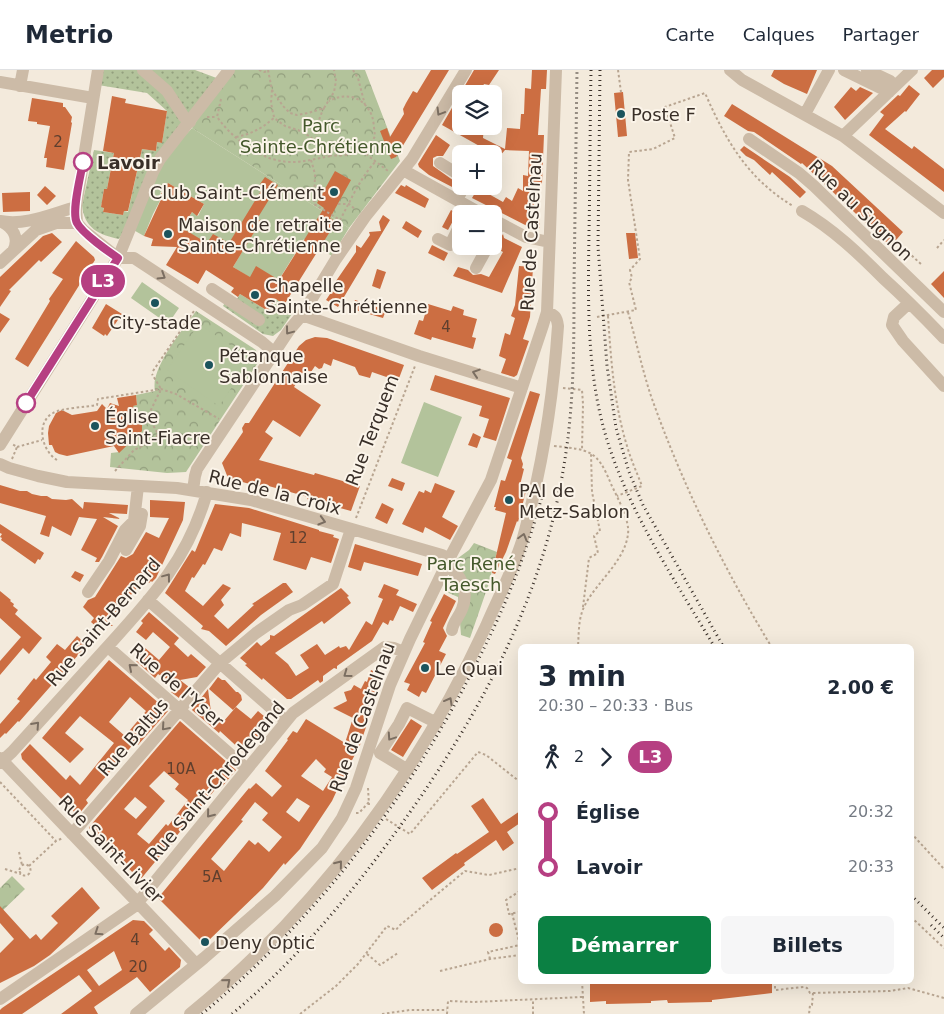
<!DOCTYPE html>
<html lang="fr">
<meta charset="utf-8">
<style>
:root{--surface:#fff;--page:#f6f6f7;--text:#1f2937;--muted:#747a83;--line:#e0e1e3;--accent:#0b8043}
body{margin:0;font-family:"DejaVu Sans",sans-serif;background:var(--page);color:var(--text);height:100vh;display:flex;flex-direction:column;font-size:19px;white-space:nowrap}
*{box-sizing:border-box;margin:0}
p{font-size:16px;color:var(--muted)}
.icon{flex:none;width:28px;height:28px;fill:none;stroke:currentColor;stroke-width:2;stroke-linecap:round;stroke-linejoin:round}
.map{position:relative;flex:1;overflow:hidden}
.sheet{position:absolute;left:518px;top:574px;width:396px;height:340px;display:flex;flex-direction:column;background:var(--surface);border-radius:8px;box-shadow:0 5px 20px #0002}
.sheet>*{flex:none}
.badge{padding:0 10px;border-radius:16px;font-size:18px;line-height:32px}
.buttons{position:absolute;left:452px;top:15px;display:grid;gap:10px}
.buttons a{display:grid;place-items:center;width:50px;height:50px;border-radius:8px;background:var(--surface);box-shadow:0 5px 20px #0002;font-size:25px}
.map>.badge{position:absolute;translate:-50% -50%;box-shadow:0 0 0 2px #fff}
.legs{display:flex;align-items:center;gap:8px;height:55px;padding:0 20px;font-size:16px}
.legs p{margin-inline-start:auto}
.headline{display:flex;align-items:center;justify-content:space-between;height:85px;padding:0 20px}
h1{font-size:28px;font-weight:600;line-height:38px}
.cta{display:flex;gap:10px;margin-top:auto;padding:10px 20px}
.cta a{flex:1;height:58px;border-radius:8px;background:var(--accent);color:#fff;font-size:20px;font-weight:600;line-height:58px;text-align:center}
.cta a+a{background:var(--page);color:var(--text)}
ul{padding:0 20px;list-style:none}
li{display:flex;align-items:center;gap:18px;height:55px;font-size:19px}
li i{display:grid;place-items:center;width:8px;height:100%;margin:0 6px;background:currentColor}
li i::after{content:'';width:12px;height:12px;margin:-6px;border:4px solid;border-radius:50%;background:var(--surface)}
li p{margin-inline-start:auto}
li:first-child i{background:linear-gradient(#0000 50%,currentColor 0)}
li:last-child i{background:linear-gradient(currentColor 50%,#0000 0)}
header{display:flex;align-items:center;gap:30px;box-sizing:border-box;height:70px;padding:0 25px;background:var(--surface);border-bottom:1px solid var(--line)}
header strong{font-size:24px}
nav{display:flex;gap:28px;margin-inline-start:auto;font-size:18px}
.map>svg:first-child{display:block}
.grass{fill:url(#grass-dots)}
.forest{fill:url(#forest-crowns)}
.garden{fill:#b3c39b}
.building{fill:#cc6e42;fill-rule:evenodd}
.lines{fill:none;stroke-linecap:round;stroke-linejoin:round}
.path{stroke:#b8a591;stroke-width:2;stroke-dasharray:2.5 2.5;stroke-linecap:butt}
.minor{stroke:#ccbba7;stroke-width:12}
.rail{stroke:#392f28;stroke-width:3;stroke-dasharray:1 4;stroke-linecap:butt}
.oneway{stroke:#7b6e61}
.line-1-casing{stroke:#fff;stroke-width:11}
.line-1{stroke:#b63f82;stroke-width:8}
.poi-dot{fill:#1b535c;stroke:#fbf4e9;stroke-width:2}
.stop-1-dot{fill:#fff;stroke:#b63f82;stroke-width:2.5}
.labels{text-anchor:middle;dominant-baseline:central;stroke-width:4;stroke-linejoin:round;paint-order:stroke}
.number-label{font-size:15px;fill:#5e3f2e}
.poi-label{font-size:18px;fill:#392f28;stroke:#fbf4e9;text-anchor:start}
.park-label{font-size:18px;fill:#44582b;stroke:#fbf4e9}
.stop-label{font-size:18px;font-weight:bold;fill:#392f28;stroke:#fbf4e9;text-anchor:start}
.street-label{font-size:18px;fill:#392f28;stroke:#fbf4e9}
</style>
<header>
<strong>Metrio</strong>
<nav><a>Carte</a><a>Calques</a><a>Partager</a></nav>
</header>
<div class="map">
<svg width="944" height="944" viewBox="0 0 944 944">
<defs>
<pattern id="grass-dots" width="8" height="8" patternUnits="userSpaceOnUse" patternTransform="scale(1.25)"><rect width="8" height="8" fill="#b3c39b"/><path d="M2 2h.1M6 6h.1" fill="none" stroke="#939f7e" stroke-width="1.8" stroke-linecap="round"/></pattern>
<pattern id="forest-crowns" width="20" height="18" patternUnits="userSpaceOnUse" patternTransform="scale(1.25)"><rect width="20" height="18" fill="#b3c39b"/><path d="M2 6a3 3 0 1 1 6 0M12 15a3 3 0 1 1 6 0" fill="none" stroke="#939f7e"/></pattern>
</defs>
<rect width="100%" height="100%" fill="#f3eadc"/>
<path class="grass" d="M101,0H195L222,10L119,169C99,165 84,158 82,135L94,80L114,83L107,119H104L101,137H104L103,142L123,145L124,141L128,142L142,79L156,81L157,72L162,73L167,41L147,23L98,15Z
M230,224L237,229L240,224L268,241L276,229L294,241L281,260L273,266L263,264L223,236Z"/>
<path class="forest" d="M229,0H365L400,91L349,158L192,58Z
M196,241L256,280L259,291L186,402L167,403L110,397L111,383L119,382L137,364L138,365L141,358H142L139,350L140,349H139L129,336L137,335L136,325L155,321C150,298 183,260 196,241Z
M474,473L497,482L488,516L470,568L461,565L458,527L444,521L454,491L469,480Z
M12,806L25,819L0,843V818Z"/>
<path class="garden" d="M192,58L349,158L332,186L304,169L272,221L233,197L260,152C245,162 227,180 206,173C197,169 191,162 181,160L192,142L198,146L204,134L168,113L160,123L163,125L153,144L144,166L130,158L153,102Z
M142,212L179,238L168,254L131,228Z
M199,254L251,289L219,336L167,300Z
M424,332L462,347L438,407L401,393Z"/>
<path class="building" d="M431,0H449L396,87L391,89L380,61L387,58L390,67L404,44L403,39L406,33L413,21L417,23Z
M474,0H499L489,15L484,14L479,24H461V56H484L483,68L505,79L507,58L520,59L521,44H524L525,18L531,19L532,0H547L546,19H541L538,65H544L542,113L531,142L540,147V158L535,160L472,128L478,118L503,132L506,127L512,131L518,118L523,121V105L528,106L529,81L505,80L499,87L442,55Z
M774,0H817L807,24L784,14L771,6Z
M932,0H944V7L933,18L924,8Z
M909,15L920,24L906,42L905,41L885,59L912,79L914,76L944,99V122L869,65L884,45L880,42L898,25L900,26Z
M851,17L856,21L860,17L873,23L845,50L834,37Z
M623,22L627,66L618,67L614,23Z
M112,26L126,29L125,33L167,41L162,73L157,72L156,81L142,79L128,141H124L123,145L103,142L104,138L101,137L104,119H107L114,83L103,81Z
M32,28L63,33V37H65L72,47L71,52L72,53L64,100L46,97L47,88H44L50,56L37,54V52L28,51Z
M732,34L832,96L903,162L891,176L887,173L802,93L801,94L754,62L748,61L724,46Z
M436,65L450,75L443,86H437L433,88V96L457,113L454,118L429,105L419,97L418,94Z
M744,76L790,107L806,122L800,128L772,102L770,105L754,90L746,86L740,80Z
M335,101L351,110L330,148L336,152L284,235L276,229L268,241L240,224L238,227L231,222L234,218L206,200L198,214L166,195L177,177L151,176L153,169L144,166L163,125L161,124L168,113L204,134L197,146L192,142L182,158L207,173L213,164L229,173L264,116L260,114L265,107L278,115L257,149L261,151L258,156L233,197L250,207L256,196L279,210L324,138L317,133Z
M401,115L405,117L406,115L429,129L425,138L395,123Z
M45,116L56,126L47,135L37,125Z
M30,122V141L3,142L2,123Z
M451,140L460,145L454,149L448,160L442,157Z
M383,145L390,150L338,237L326,230L332,221H333L336,211L356,182V175L361,178L370,165L369,162L381,161L379,152Z
M406,151L422,161L418,168L402,158Z
M52,163L62,172L41,192L39,190L9,220L11,221L0,237V207L43,166Z
M626,163H635L638,188L629,189Z
M503,164L504,168L522,177L502,223L453,206L458,197L468,200L473,205L481,204L489,207L503,182L496,178L495,173L499,171Z
M76,171L94,187L95,190L28,297L15,289L50,231L49,229L63,209L52,203Z
M432,175L448,183L444,191L428,183Z
M519,196L533,197L530,247L523,269L529,271L517,305L514,307L501,303L506,289L499,286L505,263L510,265L515,248L511,246L515,235Z
M377,199L386,202L380,219L372,216Z
M944,201V228L931,214Z
M355,230L386,240L383,248L352,239Z
M106,234L122,244L107,266L105,264L104,266L92,258Z
M428,234L451,241L453,236L464,240L463,245L477,249L472,267L476,268L473,279L432,267L431,270L414,264L419,250L423,251Z
M0,243L10,249L0,263Z
M315,267L327,268L404,295L398,311L372,302L370,308L359,305L355,297L333,289L331,296L324,293L322,298L319,299L315,296L311,302L305,299L294,317L321,335L300,367L273,350L265,362L273,368L259,390L314,405L315,403L360,416L351,441L307,429L308,427L265,415L264,418L228,408L222,393L243,362L242,358L245,353H249L299,276L306,270Z
M435,305L510,328L496,371L483,367L489,349L479,346L482,336L430,320Z
M530,321L540,324L521,388L523,394L522,398L524,399L520,415L524,416L523,420L526,421L518,452L517,451L506,482L495,504L492,503L506,443L495,440L496,437H494L501,410L505,411L512,390L507,388Z
M136,325L137,335L133,336L142,352V361L119,383L114,376L67,386L59,384L55,382L52,375H49L48,363L49,356L56,343L62,340L72,345L97,341L102,334L107,339L110,333L119,336L117,328Z
M473,363L481,367L477,378L468,375Z
M392,408L405,413L402,421L388,416Z
M435,413L455,421L442,447L458,456L450,470L425,457L423,463L402,454L419,421L424,423L425,420L431,423Z
M0,415L20,421H27L32,424L41,426H47L52,429L66,430L72,429L83,439L84,432L128,435L127,444L109,443L121,449L103,447L118,456L102,487L99,492H95L97,488L81,480L97,449L79,447L71,466L52,456L49,467L40,464L46,446L0,433Z
M150,430L185,432L183,450L156,508L152,512L151,511L149,513L145,509L108,551L113,556H103L100,560L91,552L94,548L83,537L88,530L95,527L121,486L126,488L133,484L146,462L159,468L169,448L150,447Z
M382,433L394,439L387,454L375,448Z
M215,434L249,438L319,460V461L334,465L333,467L339,469L331,493L311,487L306,500L273,490L281,463L242,453L241,467L230,463L222,481L214,478L205,495L203,494L194,508L192,507L185,521L203,536L223,514L231,518L221,530L224,535L214,546L228,559L254,535L252,534L283,513H286L293,522L261,545L226,576L209,561L201,559L203,556L165,523L192,480L195,482Z
M0,454L44,483L40,490L38,489L35,494L1,470L2,468L0,467L2,464L0,463Z
M355,474L422,494L418,506L364,492L361,501L348,497Z
M75,501L84,505L80,512L71,507Z
M384,514L399,520L396,525L417,534L413,542L400,536L393,551L390,550L388,555L383,552L372,571L337,596V599L334,598L323,606V611L320,613L318,610L291,629H287L263,608L262,610L245,595L247,594L240,588L257,572L261,576L270,569V565L274,566L341,518L349,526L347,527L351,533L324,554L322,551L275,583L288,594L296,606L309,598L300,585L317,574L325,585L339,576L340,578L346,576L349,580L366,551L372,555L383,529L378,527Z
M0,521L11,530L10,531L14,534L13,536L18,540L15,544L42,568L29,584L23,578L0,605V591L21,567L0,548Z
M444,524L456,531L443,558L447,566L439,581L446,584L426,623L422,621L419,627L407,620L410,614L404,612L425,573L423,572L432,552L430,551Z
M149,542L179,568L174,574L188,587L191,584L206,597L197,607L180,610L189,617L179,628L171,622L175,617L162,605L161,606L158,604L155,608L136,591L139,587L137,585L144,577L159,590L170,577L153,562L146,570L136,562L143,553L141,551Z
M77,566L87,575L19,652L18,651L6,664L5,663L0,668V654L20,631L17,629L34,608L36,610L51,592L46,587L57,574L65,580Z
M109,590L168,641L138,675L135,672L86,730L88,733L79,744H76L22,689L21,684L30,674L66,710L70,705L80,715L114,673L80,646L65,663L84,679L70,693L42,668ZM130,627L146,641L125,666L109,652Z
M371,600L383,606L360,675L350,694L353,695L339,716L332,731L300,779L285,795L284,793L263,818L207,872H202L158,828L249,718L250,719L256,713L272,727L282,716L265,701L288,670L287,669L293,661L297,663L306,649L345,673L353,648L333,638L347,631L344,622L351,620L354,615L361,619L365,611L367,612ZM316,689L326,699L324,702L332,707L323,721L301,706ZM297,728L310,736L299,752L286,742ZM255,732L268,743L262,750L282,767L269,782L258,772L255,775L249,770L224,801L211,789L243,751L241,750Z
M218,607L222,610H225L236,622H238L241,625L242,630L233,640L209,619Z
M208,619L211,642L223,652L236,637L251,649L258,641L271,652L244,683L220,661L219,663L192,640Z
M411,649L422,656L403,687L391,680Z
M180,651L236,700L221,718L218,716L174,769L173,774L169,775L140,810L89,758L90,756ZM164,701L179,714L175,719L188,730L168,756L166,754L149,774L137,764L165,731L149,716ZM135,727L147,737L136,749L124,739Z
M483,728L501,754L520,741V753L507,762L514,773L503,781L496,770L464,793L465,795L432,820L422,808L456,783L457,784L489,762L471,736Z
M82,817L100,838L50,885L34,896L0,913V883L14,869L0,853V836L30,869L36,864L41,870L58,853L51,846Z
M133,850L144,851L153,860L149,864L165,881L169,877L181,890L180,897L150,922L137,907L94,937L98,944H61L92,921L79,905L22,944H0V940L2,938ZM114,881L122,900L99,916L87,900Z
M489 860a7 7 0 1 1 14 0a7 7 0 1 1-14 0Z
M590,911H772V923L712,930V932L668,933L667,930L651,931V933L606,934V931L590,932Z"/>
<g class="lines">
<path class="path" d="M259,0L264,2L268,1
M268,0L272,20L283,36L290,43L297,45L308,43L324,38L334,22L336,11L334,0
M353,0L358,8L365,35
M618,0L621,22
M272,20L271,33L274,47
M221,29L217,47C234,70 262,92 292,92C305,92 318,88 331,86
M324,38C318,49 311,73 323,83C329,88 355,85 362,81C368,79 372,72 375,66C374,60 374,52 372,46C364,26 346,22 329,31
M207,47H217
M236,67C252,64 262,58 274,48L285,56L298,60L311,67L317,75
M362,81L388,101
M311,90L315,104L314,134L340,150C351,130 360,108 376,91
M338,134H349L356,140
M897,172L922,195
M937,178L944,170
M628,242C636,270 642,299 651,326C682,414 723,497 771,576
M608,246C611,290 614,334 627,376C631,390 637,403 642,416L617,426
M597,247L636,240L629,212L632,208L630,200L640,189L628,110L629,82L653,79L675,68L665,37L705,23C726,71 748,109 793,136
M153,301L194,241
M563,318L582,320L583,334L582,380
M554,376C589,380 597,379 611,414C617,427 630,450 628,464C625,491 596,513 585,535C578,548 579,563 578,576
M17,377L42,370
M12,389L17,377L12,374
M57,390C42,381 35,353 53,343C61,338 87,337 97,335L98,329L161,319L176,324L219,349
M115,401L134,380L155,370L158,364L148,346L161,319L152,304
M356,448L415,296
M583,537L589,488L598,483L594,466L600,461L592,422L591,383
M0,712L56,771
M368,718L369,735
M356,743H359L369,732
M386,749L410,764L478,682L486,685L520,712
M911,763L944,799
M19,782L22,795
M19.5 800a5.5 5.5 0 1 1 11 0a5.5 5.5 0 1 1-11 0Z
M29,796L56,771L63,768
M5,799L21,804
M520,821L506,830L509,844L520,842
M512,843L520,875
M911,847L944,878
M367,884L380,895L398,883
M490,889L488,882L520,875
M440,901L490,889L520,885
M582,911L584,944
M775,911V920L804,917L807,918L810,923H813L812,935H810L809,944
M813,923L890,921L908,918L944,928
M300,944L336,916L358,894L387,856L396,860L399,856L465,801L489,805L520,798
M382,944L410,940H447
M447,944L448,931L474,932L582,927
M533,944V929"/>
<path class="minor" d="M98,0L76,137L77,153L83,160L118,188H134L262,272L269,278L273,284
M143,0L167,21L184,47L190,52
M730,0L742,10L843,66L944,143
M844,0L889,22
M867,0L890,11L895,16
M0,12L93,28
M20,16L23,0
M805,44L829,0
M843,66L912,0
M749,69L799,103L814,116L944,242
M440,93L461,106
M403,100L482,144
M457,130L464,116
M802,141C833,159 858,183 883,208C904,227 924,247 944,268
M494,150L526,167L549,172
M0,151C26,156 51,144 76,137
M0,151C13,157 20,168 13,181
M494,165L500,153
M438,169L450,175L461,153
M0,193L36,160L56,153H77
M476,198L488,176
M212,219L259,250
M909,233L894,247L892,255L903,271L944,316
M302,245L419,286L522,318
M0,375L118,188L153,102L160,89L229,0
M0,394L9,398L38,406L67,412L177,418L251,430L442,485L449,489
M193,420L195,406L197,399L290,259L302,245L336,189L365,147L412,89L466,0
M126,480L140,456L142,444
M446,495C462,504 469,522 462,539C459,547 453,552 452,560
M88,522L109,491L125,460L134,451L138,416
M148,530L286,651
M108,577L247,699
M0,688L196,894
M0,693L12,682C41,650 70,618 99,586C146,534 188,492 207,422
M408,700L380,683L399,654L407,638L437,653
M72,764L220,593L256,563L289,540L302,535L333,514L351,459
M0,929L135,836L293,643L385,577L394,578L404,582
M136,944L204,888L275,826L322,778L342,748L356,718L390,615L410,569L449,489L491,410L543,255L547,242L556,0
M190,944C318,840 417,705 486,556C498,528 513,500 522,471C526,458 529,444 532,432C546,374 554,315 558,256C557,247 555,245 547,242"/>
<path class="rail" d="M591,0C590,54 590,108 589,162C588,235 586,309 610,379C633,448 677,514 714,576
M600,0L598,177L607,296L616,358L629,402L643,435L723,576
M911,825L944,858
M931,855L944,868
M202,944C316,849 407,730 474,598C503,542 527,484 543,422
M232,944C298,889 353,822 403,752C480,644 543,528 564,395C574,336 574,276 574,216C575,144 576,72 577,0"/>
</g>
<defs><path id="oneway-chevron" d="M-2-3.5L2.5 0L-2 3.5" fill="none" stroke-width="1.6" stroke-linecap="round" stroke-linejoin="round" transform="scale(1.25)"/></defs>
<g class="oneway">
<use href="#oneway-chevron" transform="translate(440 42) rotate(121)"/>
<use href="#oneway-chevron" transform="translate(162 206) rotate(32)"/>
<use href="#oneway-chevron" transform="translate(289 261) rotate(127)"/>
<use href="#oneway-chevron" transform="translate(476 303) rotate(-162)"/>
<use href="#oneway-chevron" transform="translate(322 451) rotate(16)"/>
<use href="#oneway-chevron" transform="translate(523 467) rotate(-74)"/>
<use href="#oneway-chevron" transform="translate(167 507) rotate(-53)"/>
<use href="#oneway-chevron" transform="translate(132 597) rotate(-139)"/>
<use href="#oneway-chevron" transform="translate(347 604) rotate(144)"/>
<use href="#oneway-chevron" transform="translate(449 631) rotate(-61)"/>
<use href="#oneway-chevron" transform="translate(36 655) rotate(-48)"/>
<use href="#oneway-chevron" transform="translate(165 657) rotate(131)"/>
<use href="#oneway-chevron" transform="translate(391 667) rotate(124)"/>
<use href="#oneway-chevron" transform="translate(210 744) rotate(129)"/>
<use href="#oneway-chevron" transform="translate(339 794) rotate(-51)"/>
<use href="#oneway-chevron" transform="translate(98 862) rotate(146)"/>
<use href="#oneway-chevron" transform="translate(227 912) rotate(-41)"/>
</g>
<g class="lines">
<defs>
<path id="line-1" d="M26,333L118,188C109,182 82,163 77,153C71,142 81,105 83,92"/>
</defs>
<use href="#line-1" class="line-1-casing"/>
<use href="#line-1" class="line-1"/>
</g>
<g class="poi-dot">
<circle cx="621" cy="44" r="5"/>
<circle cx="334" cy="122" r="5"/>
<circle cx="168" cy="164" r="5"/>
<circle cx="255" cy="225" r="5"/>
<circle cx="155" cy="233" r="5"/>
<circle cx="209" cy="295" r="5"/>
<circle cx="95" cy="356" r="5"/>
<circle cx="509" cy="430" r="5"/>
<circle cx="425" cy="598" r="5"/>
<circle cx="205" cy="872" r="5"/>
</g>
<g class="stop-1-dot">
<circle cx="83" cy="92" r="9"/>
<circle cx="26" cy="333" r="9"/>
</g>
<g class="labels">
<g class="number-label">
<text x="58" y="72">2</text>
<text x="446" y="257">4</text>
<text x="298" y="468">12</text>
<text x="181" y="699">10A</text>
<text x="212" y="807">5A</text>
<text x="135" y="870">4</text>
<text x="138" y="897">20</text>
</g>
<g class="poi-label">
<text x="631" y="44">Poste F</text>
<text x="324" y="122" text-anchor="end">Club Saint-Clément</text>
<text x="178" y="154">Maison de retraite<tspan x="178" dy="21">Sainte-Chrétienne</tspan></text>
<text x="265" y="215">Chapelle<tspan x="265" dy="21">Sainte-Chrétienne</tspan></text>
<text x="155" y="252" text-anchor="middle">City-stade</text>
<text x="219" y="285">Pétanque<tspan x="219" dy="21">Sablonnaise</tspan></text>
<text x="105" y="346">Église<tspan x="105" dy="21">Saint-Fiacre</tspan></text>
<text x="519" y="420">PAI de<tspan x="519" dy="21">Metz-Sablon</tspan></text>
<text x="435" y="598">Le Quai</text>
<text x="215" y="872">Deny Optic</text>
</g>
<g class="park-label">
<text x="321" y="55">Parc<tspan x="321" dy="21">Sainte-Chrétienne</tspan></text>
<text x="471" y="493">Parc René<tspan x="471" dy="21">Taesch</tspan></text>
</g>
<g class="stop-label">
<text x="97" y="92">Lavoir</text>
</g>
<g class="street-label">
<text transform="translate(861 140) rotate(44)">Rue au Sugnon</text>
<text transform="translate(531 162) rotate(-87)">Rue de Castelnau</text>
<text transform="translate(372 360) rotate(-69)">Rue Terquem</text>
<text transform="translate(275 422) rotate(14)">Rue de la Croix</text>
<text transform="translate(103 552) rotate(-49)">Rue Saint-Bernard</text>
<text transform="translate(177 615) rotate(41)">Rue de l'Yser</text>
<text transform="translate(362 647) rotate(-70)">Rue de Castelnau</text>
<text transform="translate(133 667) rotate(-49)">Rue Baltus</text>
<text transform="translate(216 711) rotate(-50)">Rue Saint-Chrodegand</text>
<text transform="translate(111 779) rotate(46)">Rue Saint-Livier</text>
</g>
</g>
</svg>
<div class="buttons">
<a><svg class="icon" aria-label="layers" viewBox="0 0 24 24"><path d="M12 4l9 5-9 5-9-5zM3 14l9 5 9-5"/></svg></a>
<a>+</a>
<a>−</a>
</div>
<b class="badge" style="left:103px;top:211px;background:#b63f82;color:#fff">L3</b>
<section class="sheet">
<div class="headline"><div><h1>3 min</h1><p>20:30 – 20:33 · Bus</p></div><b>2.00 €</b></div>
<div class="legs"><svg class="icon" aria-label="walk" viewBox="0 0 24 24"><circle cx="13" cy="4" r="2"/><path d="M13 8l-2 6 4 7M11 14l-3 7M7 12l3-4h3l4 4"/></svg>2<svg class="icon" aria-label="forward" viewBox="0 0 24 24"><path d="M9 5l7 7-7 7"/></svg><b class="badge" style="background:#b63f82;color:#fff">L3</b></div>
<ul>
<li><i style="color:#b63f82"></i><b>Église</b><p>20:32</p></li>
<li><i style="color:#b63f82"></i><b>Lavoir</b><p>20:33</p></li>
</ul>
<div class="cta"><a>Démarrer</a><a>Billets</a></div>
</section>
</div>
